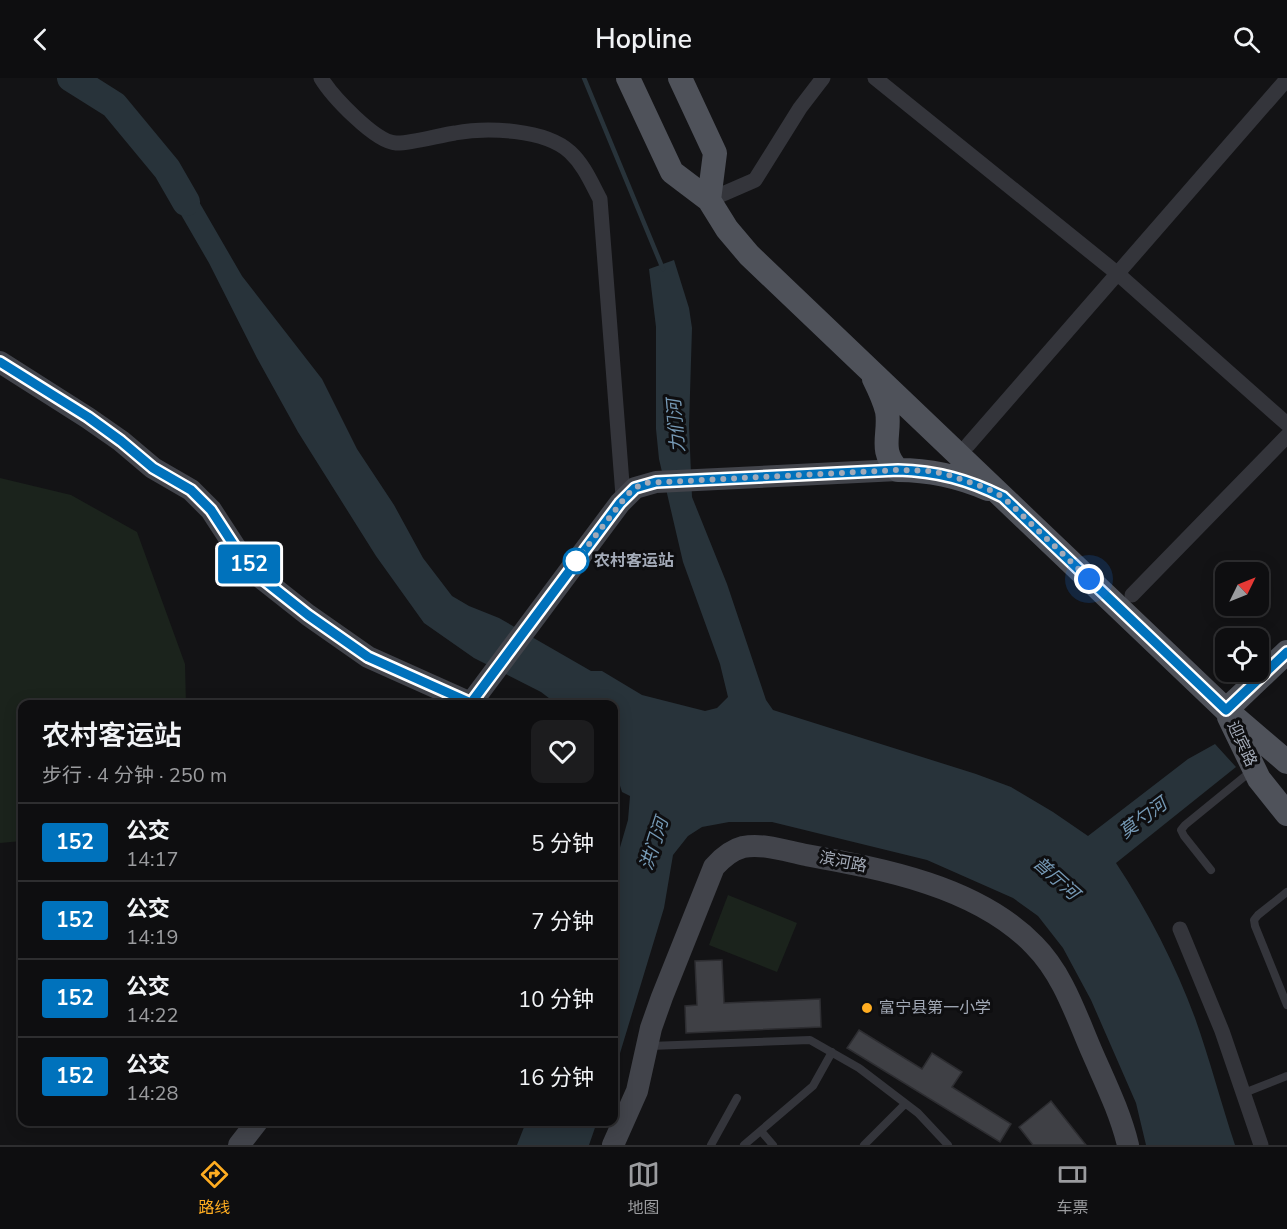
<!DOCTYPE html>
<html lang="zh">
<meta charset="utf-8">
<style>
:root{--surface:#0e0e10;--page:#1c1c1e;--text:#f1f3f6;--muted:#9b9c9f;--line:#2e2e30;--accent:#ffad21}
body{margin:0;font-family:"Nunito Sans","Noto Sans SC",sans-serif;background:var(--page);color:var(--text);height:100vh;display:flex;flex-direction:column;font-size:22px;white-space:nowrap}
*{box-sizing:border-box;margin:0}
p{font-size:20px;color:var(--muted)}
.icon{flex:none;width:33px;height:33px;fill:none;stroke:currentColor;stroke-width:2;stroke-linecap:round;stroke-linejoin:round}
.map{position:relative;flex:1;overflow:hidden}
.side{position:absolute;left:18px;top:622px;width:600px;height:426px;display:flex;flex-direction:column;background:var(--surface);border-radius:12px;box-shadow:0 3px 15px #0003,0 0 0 2px var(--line)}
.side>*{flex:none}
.badge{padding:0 12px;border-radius:4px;font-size:21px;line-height:39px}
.needle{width:39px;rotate:47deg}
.fabs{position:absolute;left:1215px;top:484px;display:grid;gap:12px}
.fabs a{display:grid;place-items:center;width:54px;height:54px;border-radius:12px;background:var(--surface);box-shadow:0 3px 15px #0003,0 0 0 2px var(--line);font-size:30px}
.you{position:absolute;width:30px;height:30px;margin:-15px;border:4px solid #fff;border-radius:50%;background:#1a73e8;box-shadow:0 0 0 9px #1a73e833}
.map>.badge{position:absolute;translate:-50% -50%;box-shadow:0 0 0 3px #fff}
.round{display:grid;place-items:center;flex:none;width:63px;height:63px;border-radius:12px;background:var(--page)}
.summary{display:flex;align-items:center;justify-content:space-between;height:102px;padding:0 24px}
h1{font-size:28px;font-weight:600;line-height:45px}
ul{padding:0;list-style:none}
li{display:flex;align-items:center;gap:18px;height:78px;padding:0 24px;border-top:2px solid var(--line)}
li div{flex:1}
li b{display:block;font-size:22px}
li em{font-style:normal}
li .badge{min-width:66px;font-weight:700;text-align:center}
header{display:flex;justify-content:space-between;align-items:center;height:78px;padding:0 24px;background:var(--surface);font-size:27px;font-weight:600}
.tab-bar{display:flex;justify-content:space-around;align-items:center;height:84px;border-top:2px solid var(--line);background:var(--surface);font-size:16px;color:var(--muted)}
.tab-bar a{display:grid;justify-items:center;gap:3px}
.tab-bar .on{color:var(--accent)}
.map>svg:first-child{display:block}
.green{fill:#1b231c}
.water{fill:#28333a}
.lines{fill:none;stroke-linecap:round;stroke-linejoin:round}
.stream{stroke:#28333a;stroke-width:4.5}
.river{stroke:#28333a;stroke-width:28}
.building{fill:#3f4045;stroke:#2d2d31;stroke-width:1.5}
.lane{stroke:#34353b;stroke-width:8}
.street{stroke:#34353b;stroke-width:15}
.secondary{stroke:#42444b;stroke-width:22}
.primary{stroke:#4f525a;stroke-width:24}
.line-casing{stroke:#fff;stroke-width:14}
.line{stroke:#0072bc;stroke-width:9}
.walk{stroke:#a3aab7;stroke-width:6;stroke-dasharray:0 10.8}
.stop-dot{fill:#fff;stroke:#0072bc;stroke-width:3}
.poi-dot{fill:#ffad21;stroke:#0e0e10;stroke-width:2}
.labels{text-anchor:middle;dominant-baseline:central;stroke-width:6;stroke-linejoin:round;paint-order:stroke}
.stop-label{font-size:16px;font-weight:bold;fill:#a3aab7;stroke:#0e0e10;text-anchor:start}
.street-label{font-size:16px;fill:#a3aab7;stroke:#0e0e10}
.poi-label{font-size:16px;fill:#a3aab7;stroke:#0e0e10;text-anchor:start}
.water-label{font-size:18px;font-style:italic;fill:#769ab6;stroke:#0e0e10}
</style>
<header><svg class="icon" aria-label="back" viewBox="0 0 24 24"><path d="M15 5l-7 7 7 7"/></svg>Hopline<svg class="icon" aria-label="search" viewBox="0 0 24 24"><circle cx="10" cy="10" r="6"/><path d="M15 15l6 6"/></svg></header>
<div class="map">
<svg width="1287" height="1067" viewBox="0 0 1287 1067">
<rect width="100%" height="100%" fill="#131315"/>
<path class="green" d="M0,400L71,417L137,454L185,586L186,627H22V763L0,765Z
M728,817L797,845L777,894L709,867Z"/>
<path class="water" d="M176,84L242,198L322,301L357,371L394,427L423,480L452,518L469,528L499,540L591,593H602L642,617L705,633L717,630L728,619L720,586L683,484L659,381L656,351V249L649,191L674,182L689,230L692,250L689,348L692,419L727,506L766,622L773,632L976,696L1011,709L1053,734L1088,758L1188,681L1215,666L1236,689L1116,785C1148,833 1175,886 1195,940C1210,982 1221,1025 1235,1067H1146L1136,1025L1091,922L1063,870L1038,838L1013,820L927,782L772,744H729L702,749L688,758L673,777L664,830L614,995V790L628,742L630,718L622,714L614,689V627H558L541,614L474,580L424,545L376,478L298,354L257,280L209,185L158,97Z
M526,1044H597L589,1067H517Z"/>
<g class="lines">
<path class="stream" d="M584,0L663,191"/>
<path class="river" d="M71,0L114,27L167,91L186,124"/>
</g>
<path class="building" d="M722,882L724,925L820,921L821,949L686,955L685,928L697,927L695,883Z
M859,952L922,991L932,975L962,994L952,1009L1011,1046L1000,1064L847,970Z
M1051,1023L1086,1067H1033L1019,1049Z"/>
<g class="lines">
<path class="lane" d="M1211,792L1184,758L1181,752L1185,747L1250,694
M1287,814L1258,837L1254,842L1255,848L1287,927
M650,968L810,962L859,990L918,1035L948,1067
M1244,1015L1287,998
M761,1053L773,1067
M711,1067L737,1020
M744,1067L813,1008L832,974
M864,1067L905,1026"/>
<path class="street" d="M321,0C332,18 375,64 396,65C408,66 441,57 455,55C487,49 545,51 570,74C584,87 591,104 600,121L623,418
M875,0L1118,196L1287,346
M709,122L755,102L800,30L823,0
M968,367L1287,1
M1132,517L1287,358
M1180,851L1222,953L1261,1067"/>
<path class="secondary" d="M0,284L88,340L121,363L153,390L191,412L211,432L237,472L260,499L308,537L368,579L475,627
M471,625L620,425L635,410L656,404L898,392
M239,1067L257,1044
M613,1067L637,1013L651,950L662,919L714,789C722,780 731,772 743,769C763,765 786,773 806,777C883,791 977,808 1034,867C1063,896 1076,937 1092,974C1105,1004 1120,1034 1128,1067"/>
<path class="primary" d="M628,0L672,94L709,122L727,151L749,177L1226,632L1287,684
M680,0L715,75L709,122
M874,301C879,311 884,322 887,333C891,356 878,372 898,392C930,392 958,398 988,411
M1226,632L1287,574
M1229,639L1259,701L1287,736"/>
</g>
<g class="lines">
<defs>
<path id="line" d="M0,284L88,339L121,363L153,390L191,412L211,432L237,472L260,499L308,537L368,579L471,625L620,425L635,410L656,404L898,392C937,393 969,402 1003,419L1226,632L1287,574"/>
</defs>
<use href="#line" class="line-casing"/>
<use href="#line" class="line"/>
<path class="walk" d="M576,483L627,417L635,410L645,405L898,392L931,393L949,397L986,410L1003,419L1089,501"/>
</g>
<circle class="stop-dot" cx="576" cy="483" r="12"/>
<circle class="poi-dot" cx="867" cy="930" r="6"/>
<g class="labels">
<g class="stop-label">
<text x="594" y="483">农村客运站</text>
</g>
<g class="street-label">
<text transform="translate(1242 666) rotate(65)">迎宾路</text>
<text transform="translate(843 784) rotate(11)">滨河路</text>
</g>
<g class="poi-label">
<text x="879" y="930">富宁县第一小学</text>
</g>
<g class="water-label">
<text transform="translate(676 348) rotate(-95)">力们河</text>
<text transform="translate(1143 740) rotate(-37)">莫勺河</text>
<text transform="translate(654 766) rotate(-72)">洪门河</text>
<text transform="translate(1056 800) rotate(42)">普厅河</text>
</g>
</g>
</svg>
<div class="fabs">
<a><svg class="needle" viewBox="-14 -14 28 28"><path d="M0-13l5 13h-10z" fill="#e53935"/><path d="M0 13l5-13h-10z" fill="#9b9c9f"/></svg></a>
<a><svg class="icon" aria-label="locate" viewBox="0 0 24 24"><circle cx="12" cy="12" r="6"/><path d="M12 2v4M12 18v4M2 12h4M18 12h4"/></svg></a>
</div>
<div class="you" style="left:1089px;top:501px"></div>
<b class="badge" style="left:249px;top:486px;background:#0072bc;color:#fff">152</b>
<section class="side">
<div class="summary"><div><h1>农村客运站</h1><p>步行 · 4 分钟 · 250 m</p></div><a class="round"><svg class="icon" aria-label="heart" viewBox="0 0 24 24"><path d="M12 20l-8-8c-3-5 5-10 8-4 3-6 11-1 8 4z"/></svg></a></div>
<ul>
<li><span class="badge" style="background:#0072bc;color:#fff">152</span><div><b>公交</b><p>14:17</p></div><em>5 分钟</em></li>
<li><span class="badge" style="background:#0072bc;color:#fff">152</span><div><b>公交</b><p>14:19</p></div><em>7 分钟</em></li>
<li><span class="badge" style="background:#0072bc;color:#fff">152</span><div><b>公交</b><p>14:22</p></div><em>10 分钟</em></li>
<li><span class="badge" style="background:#0072bc;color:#fff">152</span><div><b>公交</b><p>14:28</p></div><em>16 分钟</em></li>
</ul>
</section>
</div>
<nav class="tab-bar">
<a class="on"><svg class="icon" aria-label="directions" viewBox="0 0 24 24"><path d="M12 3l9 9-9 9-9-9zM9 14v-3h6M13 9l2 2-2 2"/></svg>路线</a>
<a><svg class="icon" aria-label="map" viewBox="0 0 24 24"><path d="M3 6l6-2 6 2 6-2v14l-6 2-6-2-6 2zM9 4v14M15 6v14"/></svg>地图</a>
<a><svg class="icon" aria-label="tickets" viewBox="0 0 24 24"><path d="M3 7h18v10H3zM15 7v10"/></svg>车票</a>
</nav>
